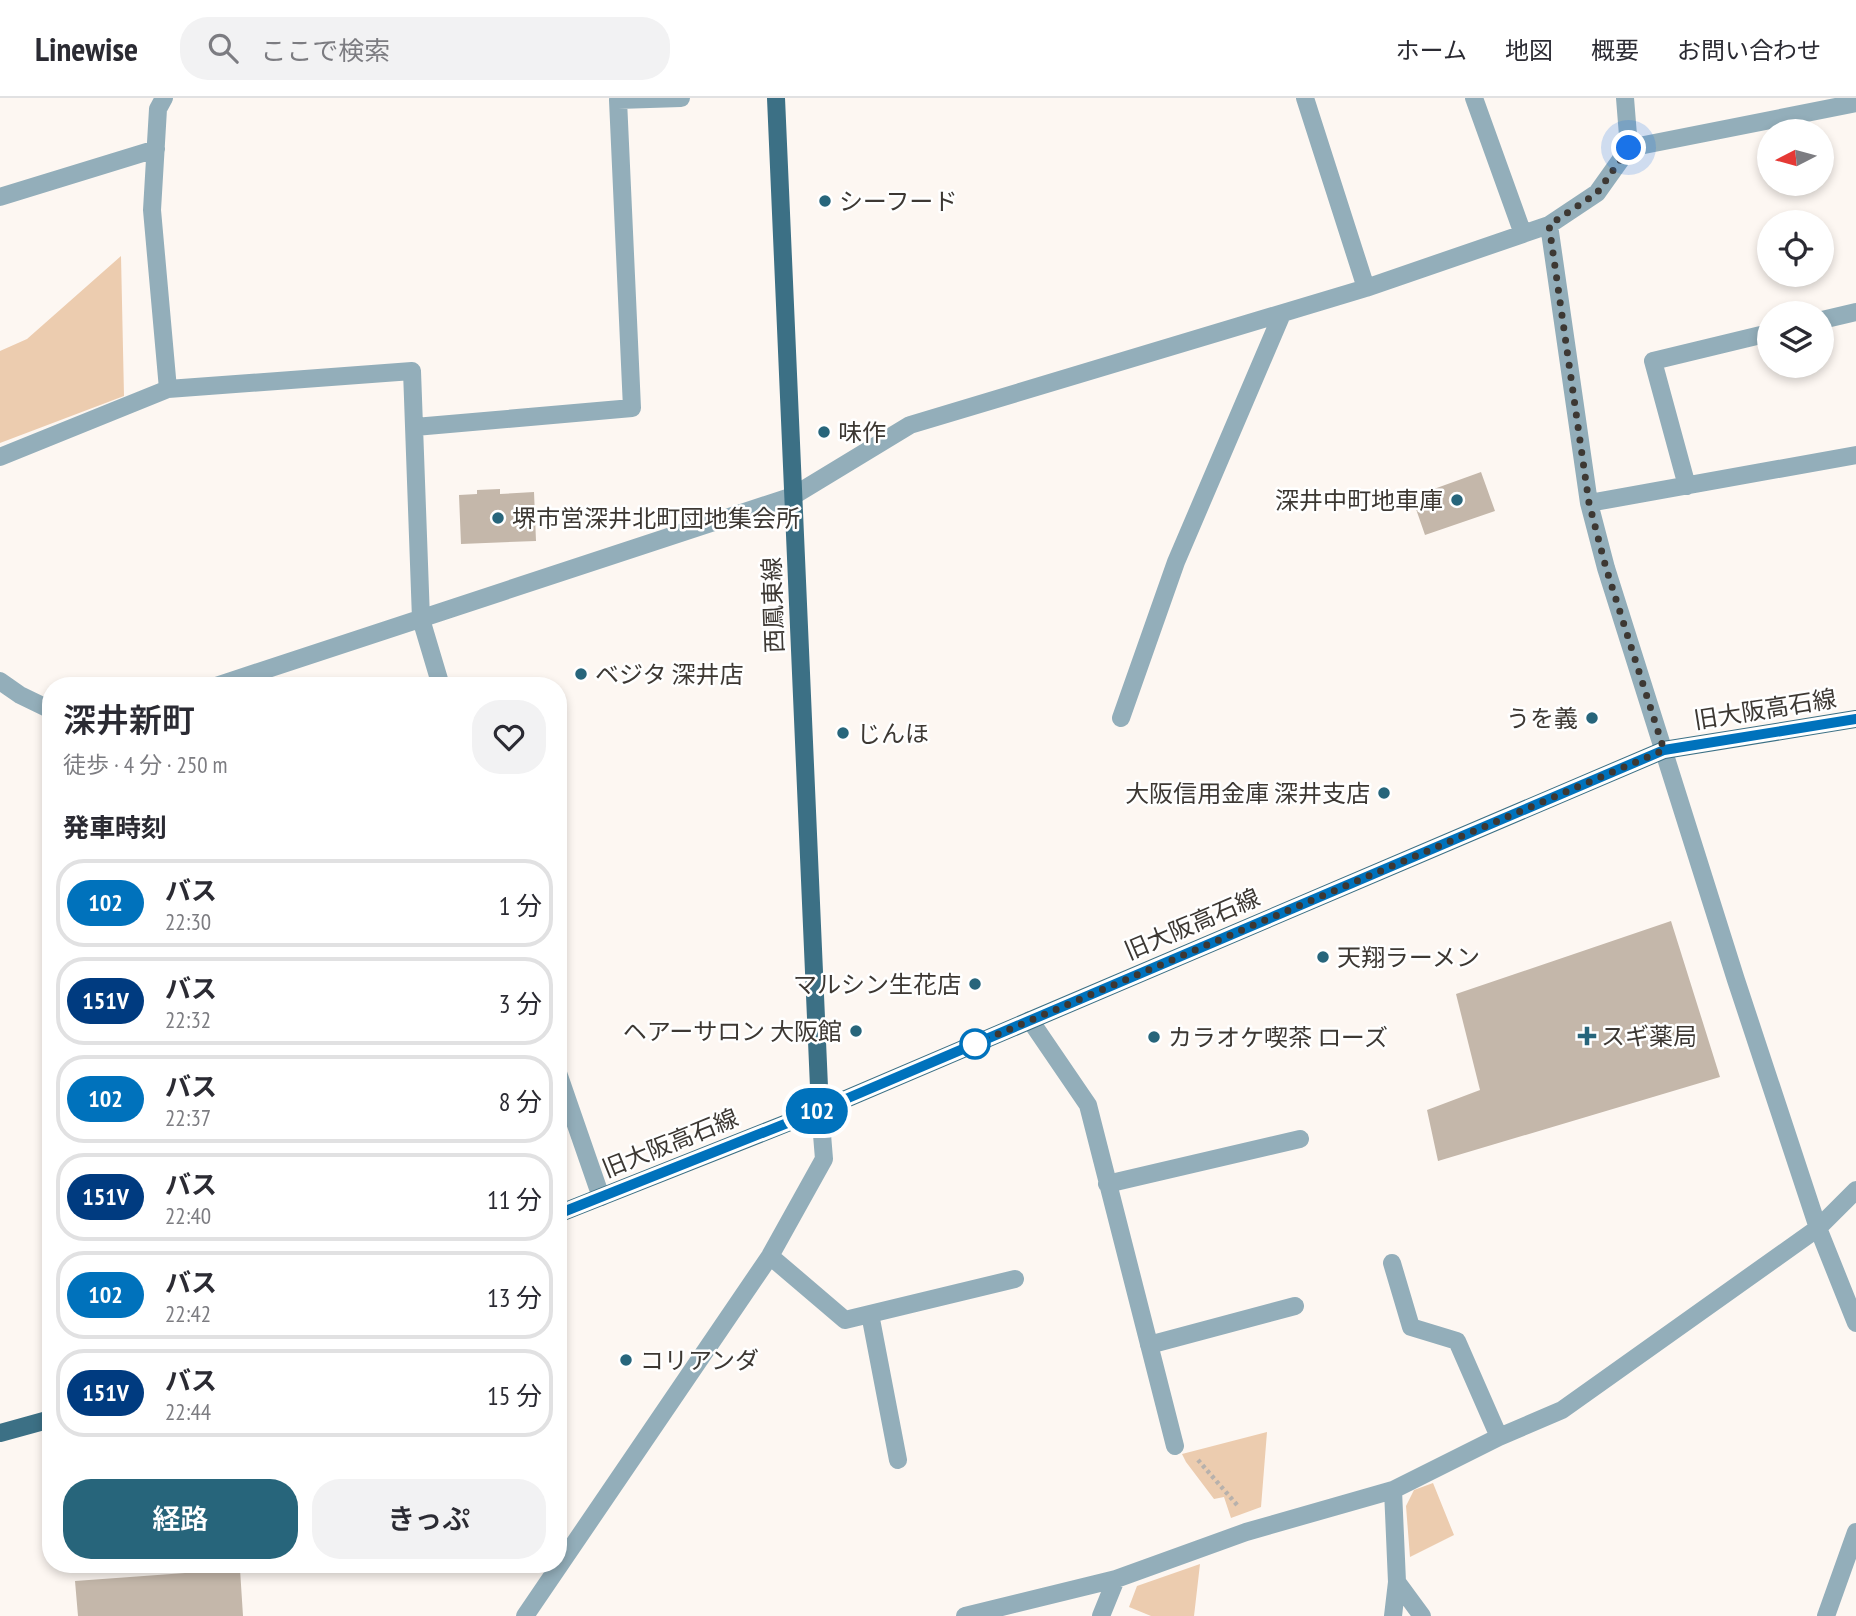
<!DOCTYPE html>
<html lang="ja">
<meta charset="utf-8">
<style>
:root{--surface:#fff;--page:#f2f2f3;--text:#2b2b33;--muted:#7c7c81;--line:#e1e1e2;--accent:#27657b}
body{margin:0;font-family:"PT Sans Narrow","Noto Sans JP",sans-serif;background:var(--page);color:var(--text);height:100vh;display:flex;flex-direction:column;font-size:26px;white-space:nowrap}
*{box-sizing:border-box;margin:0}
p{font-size:23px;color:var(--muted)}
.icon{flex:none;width:38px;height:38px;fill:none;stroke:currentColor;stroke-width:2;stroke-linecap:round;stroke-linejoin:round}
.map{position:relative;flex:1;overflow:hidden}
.panel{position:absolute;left:42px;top:579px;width:525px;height:896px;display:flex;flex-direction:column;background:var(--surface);border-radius:28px;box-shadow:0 4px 10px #0003}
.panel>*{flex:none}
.badge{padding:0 14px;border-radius:23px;font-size:24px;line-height:46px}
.needle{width:46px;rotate:264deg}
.fabs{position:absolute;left:1757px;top:21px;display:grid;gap:14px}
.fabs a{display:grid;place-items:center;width:77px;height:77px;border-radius:50%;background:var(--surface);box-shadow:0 4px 10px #0003;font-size:35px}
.you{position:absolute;width:35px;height:35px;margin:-18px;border:5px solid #fff;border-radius:50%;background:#1a73e8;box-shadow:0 0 0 10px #1a73e833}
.map>.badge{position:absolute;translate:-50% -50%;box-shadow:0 0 0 4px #fff}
h2{padding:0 21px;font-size:26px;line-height:63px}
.round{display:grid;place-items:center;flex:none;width:74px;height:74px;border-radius:28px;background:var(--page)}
.summary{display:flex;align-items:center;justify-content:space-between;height:119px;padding:0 21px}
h1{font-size:33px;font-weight:600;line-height:52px}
.primary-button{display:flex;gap:14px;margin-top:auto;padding:14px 21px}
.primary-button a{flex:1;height:80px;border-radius:28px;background:var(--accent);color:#fff;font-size:28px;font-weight:600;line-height:80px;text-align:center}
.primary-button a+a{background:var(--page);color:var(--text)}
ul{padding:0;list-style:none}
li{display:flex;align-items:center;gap:21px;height:88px;margin:0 14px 10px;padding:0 7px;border:4px solid var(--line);border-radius:28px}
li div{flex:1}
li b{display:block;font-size:26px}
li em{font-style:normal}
li .badge{min-width:77px;font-weight:700;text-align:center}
header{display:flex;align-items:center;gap:42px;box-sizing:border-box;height:98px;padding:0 35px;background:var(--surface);border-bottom:2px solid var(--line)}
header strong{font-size:33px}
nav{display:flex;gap:38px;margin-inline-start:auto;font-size:24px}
.search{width:490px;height:63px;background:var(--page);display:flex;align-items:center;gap:18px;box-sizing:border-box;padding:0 24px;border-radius:28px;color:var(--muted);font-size:26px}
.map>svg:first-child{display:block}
.green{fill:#ecccaf}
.building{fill:#c4b7aa}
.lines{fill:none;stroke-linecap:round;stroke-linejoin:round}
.path{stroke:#b7b1ac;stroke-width:4.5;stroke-dasharray:3.5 3.5;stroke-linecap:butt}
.minor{stroke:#93aeba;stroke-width:18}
.major{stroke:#3c7085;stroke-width:18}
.line-casing{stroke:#fff;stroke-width:16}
.line{stroke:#0072bc;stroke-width:10}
.walk{stroke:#3d3833;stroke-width:7;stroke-dasharray:0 12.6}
.poi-dot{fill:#27657b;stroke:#fff;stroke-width:2.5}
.stop-dot{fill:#fff;stroke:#0072bc;stroke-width:3.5}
.labels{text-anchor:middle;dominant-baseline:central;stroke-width:5;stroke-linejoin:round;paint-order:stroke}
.poi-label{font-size:24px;fill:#3d3833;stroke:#fff;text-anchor:start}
.street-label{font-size:24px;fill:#3d3833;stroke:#fff}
</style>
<header>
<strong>Linewise</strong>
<div class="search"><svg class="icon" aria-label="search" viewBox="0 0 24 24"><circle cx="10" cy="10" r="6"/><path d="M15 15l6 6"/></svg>ここで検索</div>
<nav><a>ホーム</a><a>地図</a><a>概要</a><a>お問い合わせ</a></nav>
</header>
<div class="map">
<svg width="1856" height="1518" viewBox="0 0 1856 1518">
<rect width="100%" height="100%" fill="#fdf7f2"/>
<path class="green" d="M121,158L124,298L0,345V253L27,241Z
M1267,1334L1261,1409L1231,1420L1224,1399L1214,1401L1186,1364L1182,1356Z
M1433,1385L1454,1437L1410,1459L1406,1408L1414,1392Z
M1200,1466L1194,1518H1151L1129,1509L1137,1488Z"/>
<path class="building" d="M1481,374L1495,413L1425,437L1416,411L1425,408L1420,396Z
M500,391V396L534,394L536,443L461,446L459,397L477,396V392Z
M1671,823L1720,979L1438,1063L1427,1012L1480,992L1456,896Z
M240,1471L243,1518H78L75,1483Z"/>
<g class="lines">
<path class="path" d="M1198,1362L1238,1408"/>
<path class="minor" d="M164,0L158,11L152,112L168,291
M1305,0L1366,190
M1474,0L1523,136
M1629,50L1856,5
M0,99L156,51
M1549,127L1589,405L1606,470L1736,882L1818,1130L1856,1225
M1822,222L1856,214
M415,329L632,310L618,2L681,0
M0,359L168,291L412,273L421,521L441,588
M1687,388L1653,263L1769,235
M1589,405L1856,357
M0,583L20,597L51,612
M216,588L793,398L910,327L1366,190L1549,127L1597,95L1629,50L1625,0
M1121,620L1176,464L1282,216
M1030,922L1088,1007L1175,1348
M558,975L601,1099
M1107,1086L1300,1041
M770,1158L845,1222L1015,1181
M1392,1165L1411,1229L1457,1243L1499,1339
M870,1216L898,1362
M1149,1247L1295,1208
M1393,1392L1397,1484L1393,1518
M1397,1484L1422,1518
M525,1518L770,1158L824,1061L820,1012
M965,1518L1116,1481L1246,1434L1393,1392L1499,1339L1562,1312L1818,1130L1856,1092
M1101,1518L1116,1481
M1826,1518L1856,1434"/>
<path class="major" d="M776,0L820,1012
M558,1116L820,1012L1664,652L1856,621
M0,1335L51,1321"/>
</g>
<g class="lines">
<defs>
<path id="line" d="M558,1116L820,1012L1664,652L1856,621"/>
</defs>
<use href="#line" class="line-casing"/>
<use href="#line" class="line"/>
<path class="walk" d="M975,946L1664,652L1606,470L1589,405L1549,127L1597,95L1629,50"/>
</g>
<g class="poi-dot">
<circle cx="825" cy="103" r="7"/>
<circle cx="824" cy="334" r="7"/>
<circle cx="1457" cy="402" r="7"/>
<circle cx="498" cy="420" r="7"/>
<circle cx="581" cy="576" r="7"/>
<circle cx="1592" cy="620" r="7"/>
<circle cx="843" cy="635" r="7"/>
<circle cx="1384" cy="695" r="7"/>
<circle cx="1323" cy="859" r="7"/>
<circle cx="975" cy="886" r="7"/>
<circle cx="856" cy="933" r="7"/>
<path d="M1583.5 927.5h7v7h7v7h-7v7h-7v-7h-7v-7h7z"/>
<circle cx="1154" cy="939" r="7"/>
<circle cx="626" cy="1262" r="7"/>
</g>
<circle class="stop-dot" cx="975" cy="946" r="14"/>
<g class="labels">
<g class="poi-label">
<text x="839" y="103">シーフード</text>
<text x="838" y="334">味作</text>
<text x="1443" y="402" text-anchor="end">深井中町地車庫</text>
<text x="512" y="420">堺市営深井北町団地集会所</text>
<text x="595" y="576">ベジタ 深井店</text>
<text x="1578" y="620" text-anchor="end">うを義</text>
<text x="857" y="635">じんほ</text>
<text x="1370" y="695" text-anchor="end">大阪信用金庫 深井支店</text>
<text x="1337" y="859">天翔ラーメン</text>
<text x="961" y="886" text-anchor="end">マルシン生花店</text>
<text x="842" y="933" text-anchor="end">ヘアーサロン 大阪館</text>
<text x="1601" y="938">スギ薬局</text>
<text x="1168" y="939">カラオケ喫茶 ローズ</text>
<text x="640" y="1262">コリアンダ</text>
</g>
<g class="street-label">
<text transform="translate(773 507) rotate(-92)">西鳳東線</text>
<text transform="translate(1765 611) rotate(-9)">旧大阪高石線</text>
<text transform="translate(1192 826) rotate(-23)">旧大阪高石線</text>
<text transform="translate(670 1045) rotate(-22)">旧大阪高石線</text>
</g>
</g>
</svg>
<div class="fabs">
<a><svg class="needle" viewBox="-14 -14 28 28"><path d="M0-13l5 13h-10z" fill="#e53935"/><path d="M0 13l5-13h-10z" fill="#7c7c81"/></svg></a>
<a><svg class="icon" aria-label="locate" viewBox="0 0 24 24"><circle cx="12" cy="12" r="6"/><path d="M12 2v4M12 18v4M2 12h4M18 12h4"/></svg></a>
<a><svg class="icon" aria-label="layers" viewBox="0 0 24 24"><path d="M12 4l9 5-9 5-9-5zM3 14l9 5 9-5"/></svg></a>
</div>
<div class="you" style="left:1629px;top:50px"></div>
<b class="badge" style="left:817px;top:1013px;background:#0072bc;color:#fff">102</b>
<section class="panel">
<div class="summary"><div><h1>深井新町</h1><p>徒歩 · 4 分 · 250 m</p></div><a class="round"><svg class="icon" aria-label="heart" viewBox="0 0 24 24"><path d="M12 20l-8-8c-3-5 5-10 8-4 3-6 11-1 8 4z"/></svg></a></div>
<h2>発車時刻</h2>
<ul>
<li><span class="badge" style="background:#0072bc;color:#fff">102</span><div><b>バス</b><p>22:30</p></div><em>1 分</em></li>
<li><span class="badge" style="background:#003b80;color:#fff">151V</span><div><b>バス</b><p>22:32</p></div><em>3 分</em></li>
<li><span class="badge" style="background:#0072bc;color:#fff">102</span><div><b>バス</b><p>22:37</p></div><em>8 分</em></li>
<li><span class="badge" style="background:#003b80;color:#fff">151V</span><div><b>バス</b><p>22:40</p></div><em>11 分</em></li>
<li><span class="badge" style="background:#0072bc;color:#fff">102</span><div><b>バス</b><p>22:42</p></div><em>13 分</em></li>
<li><span class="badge" style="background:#003b80;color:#fff">151V</span><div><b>バス</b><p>22:44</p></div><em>15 分</em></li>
</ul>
<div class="primary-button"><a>経路</a><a>きっぷ</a></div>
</section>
</div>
